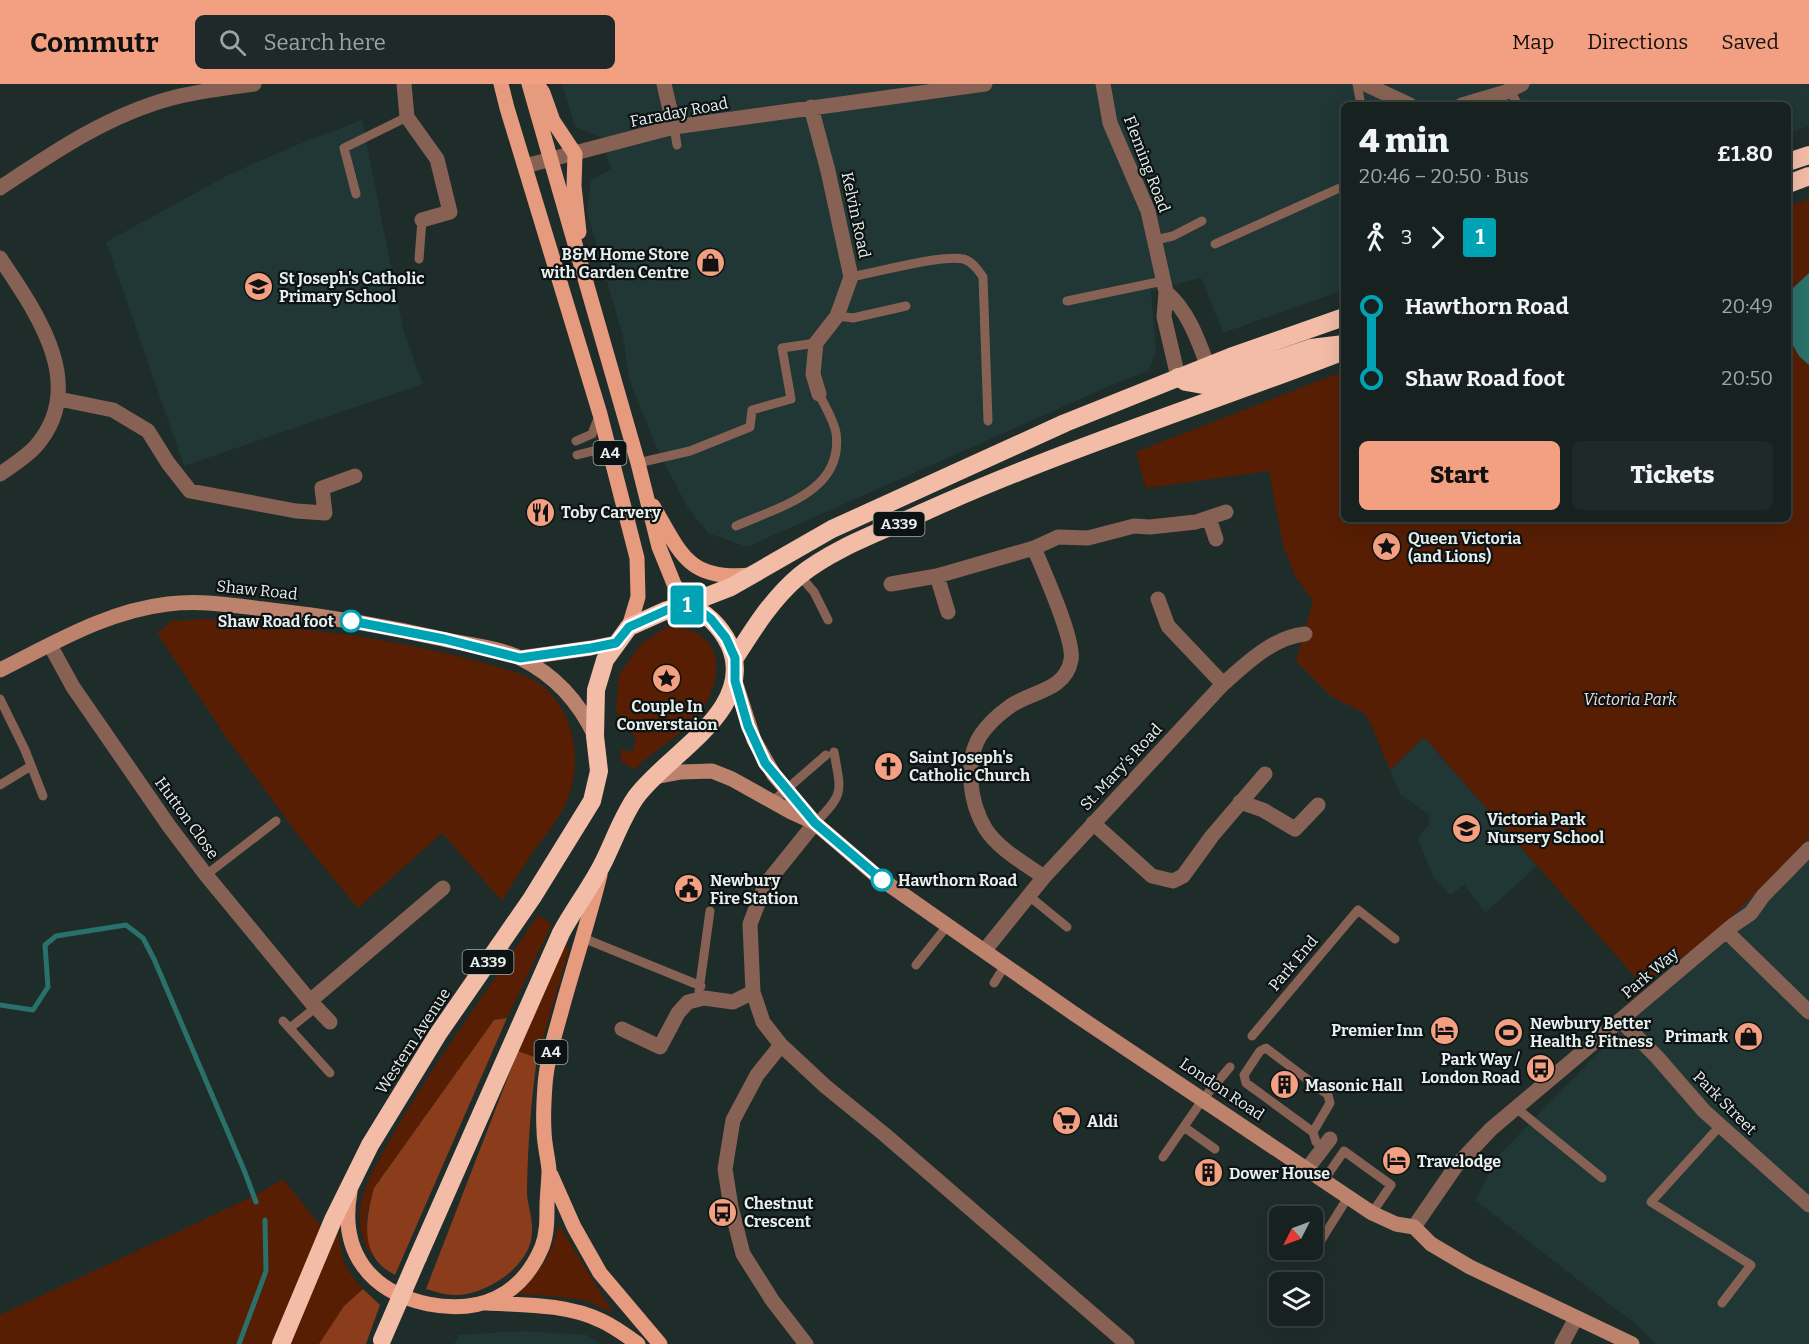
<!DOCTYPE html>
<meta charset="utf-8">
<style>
:root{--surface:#162120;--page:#1f2929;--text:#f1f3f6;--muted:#9ea3a5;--line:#353e3e;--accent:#f2a081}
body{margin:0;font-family:Bitter,serif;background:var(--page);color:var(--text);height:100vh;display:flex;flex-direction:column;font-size:22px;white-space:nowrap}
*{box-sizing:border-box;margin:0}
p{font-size:20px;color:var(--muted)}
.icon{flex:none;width:33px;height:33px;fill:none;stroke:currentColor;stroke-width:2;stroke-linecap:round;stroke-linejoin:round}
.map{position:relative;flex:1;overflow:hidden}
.drawer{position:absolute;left:1341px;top:18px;width:450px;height:420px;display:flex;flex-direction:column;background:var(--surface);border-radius:9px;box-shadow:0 6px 24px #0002,0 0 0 2px var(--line)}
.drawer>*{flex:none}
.badge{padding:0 12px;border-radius:4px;font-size:21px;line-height:39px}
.needle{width:39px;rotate:228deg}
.controls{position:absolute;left:1269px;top:1122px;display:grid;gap:12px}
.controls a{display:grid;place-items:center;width:54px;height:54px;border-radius:9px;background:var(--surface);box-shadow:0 6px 24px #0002,0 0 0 2px var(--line);font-size:30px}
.map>.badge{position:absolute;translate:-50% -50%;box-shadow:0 0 0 3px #fff}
.legs{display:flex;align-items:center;gap:9px;height:66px;padding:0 18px;font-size:20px}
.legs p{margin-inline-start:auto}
.summary{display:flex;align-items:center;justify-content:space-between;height:102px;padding:0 18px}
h1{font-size:33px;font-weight:800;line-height:45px}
.cta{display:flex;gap:12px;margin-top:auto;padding:12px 18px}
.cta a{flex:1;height:69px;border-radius:9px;background:var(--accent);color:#111;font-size:24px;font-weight:800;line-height:69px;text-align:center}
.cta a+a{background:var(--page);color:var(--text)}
ul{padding:0 18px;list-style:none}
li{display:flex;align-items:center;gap:21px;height:72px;font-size:22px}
li i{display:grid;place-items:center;width:9px;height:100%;margin:0 8px;background:currentColor}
li i::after{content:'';width:15px;height:15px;margin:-8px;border:4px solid;border-radius:50%;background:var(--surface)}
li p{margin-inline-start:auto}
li:first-child i{background:linear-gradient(#0000 50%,currentColor 0)}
li:last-child i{background:linear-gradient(currentColor 50%,#0000 0)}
header{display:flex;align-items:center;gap:36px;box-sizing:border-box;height:84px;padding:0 30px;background:var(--accent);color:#111}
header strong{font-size:28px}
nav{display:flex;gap:33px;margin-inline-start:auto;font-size:21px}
.search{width:420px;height:54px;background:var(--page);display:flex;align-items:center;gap:15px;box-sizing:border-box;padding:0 21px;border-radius:9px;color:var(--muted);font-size:22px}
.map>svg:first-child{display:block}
.built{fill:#203735}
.green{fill:#571e04}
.forest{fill:#8b3c1b}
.water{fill:#2a716c}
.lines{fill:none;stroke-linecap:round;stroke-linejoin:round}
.stream{stroke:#2a716c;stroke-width:5}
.lane{stroke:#876254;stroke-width:9}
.street{stroke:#876254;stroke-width:15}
.secondary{stroke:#bd826c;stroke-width:15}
.primary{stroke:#e69a7e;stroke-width:15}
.highway{stroke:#f3bca7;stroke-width:18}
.highway-bridge{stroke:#f3bca7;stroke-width:18}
.line-1-casing{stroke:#fff;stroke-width:14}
.line-1{stroke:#00a3b4;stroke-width:9}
.stop-1-dot{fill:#fff;stroke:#00a3b4;stroke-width:3}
.labels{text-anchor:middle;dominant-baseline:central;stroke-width:4.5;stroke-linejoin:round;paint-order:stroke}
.shield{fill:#0d1312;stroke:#a5adac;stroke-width:1.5}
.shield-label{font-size:15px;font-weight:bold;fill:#e6efee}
.street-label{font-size:16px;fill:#e6efee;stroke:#0d1312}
.poi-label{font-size:16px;font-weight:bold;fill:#e6efee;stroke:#0d1312;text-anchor:start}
.stop-label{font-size:16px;font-weight:bold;fill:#e6efee;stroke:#0d1312;text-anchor:end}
.park-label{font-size:16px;font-style:italic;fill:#f4dcd3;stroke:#0d1312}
</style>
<header>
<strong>Commutr</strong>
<div class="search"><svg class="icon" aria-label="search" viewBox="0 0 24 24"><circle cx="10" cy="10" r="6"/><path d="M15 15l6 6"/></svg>Search here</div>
<nav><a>Map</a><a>Directions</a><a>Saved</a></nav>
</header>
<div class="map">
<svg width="1809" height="1260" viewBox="0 0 1809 1260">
<rect width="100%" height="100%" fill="#1e2c2a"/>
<path class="built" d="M562,0H1809V42L1788,50V21H1344V206L1223,249L1201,194L1151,207L1156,266L1149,287L1123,296L747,463L708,449L688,424L661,373L635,311L629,293L623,253L587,127L591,96L611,85L601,53L575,43Z
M362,36L404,248L423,300L184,382L106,158L230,90L306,57Z
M1424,653L1537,782L1485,829L1464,801L1450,811L1432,791L1418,754L1429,741V731L1400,710L1390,686Z
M1809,703V1260H1656L1639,1243L1475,1116L1499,1071L1703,860Z
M522,1247L587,1251L601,1260H454L459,1251Z"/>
<path class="green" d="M1809,115V753L1794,771L1713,851L1642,901L1424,653L1390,686L1371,640L1364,629L1332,613L1296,577L1313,517L1295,492L1283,461L1269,387L1146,404L1136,368L1344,287V435H1788V122Z
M206,535C299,544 393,553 484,579C504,585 530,590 546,605C572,630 580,667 572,701C566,728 546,750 531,771C521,786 511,802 502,817L442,749L358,824L301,755L226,653L157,549L172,537Z
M666,543C685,544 704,547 713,566C723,592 708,623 689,641C672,657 651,668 635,685L621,678V665L632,668L636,654L619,636L616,625L619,591L640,561Z
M538,831L552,840L507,934L494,936L374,1104L366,1134L371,1171C360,1155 357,1134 362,1114C369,1090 384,1067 396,1045C439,971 491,902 538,831Z
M567,862L569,865L568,869L537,974L518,967L563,864Z
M283,1095L323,1145L274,1260H0V1231L258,1110Z
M559,1141L613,1229L585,1216L550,1212L518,1210C541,1187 551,1172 559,1141Z
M338,1144C340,1172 344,1185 363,1205L344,1222L319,1260H290Z"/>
<path class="forest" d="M507,934L395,1191C359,1173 365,1137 374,1104L494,936Z
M518,967L537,974C531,1017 528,1060 527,1103C526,1118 533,1133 532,1148C532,1182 484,1213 453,1211C444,1211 434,1207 426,1205Z
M363,1205L380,1221L366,1260H319L344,1222Z"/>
<path class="water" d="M1809,189V281L1799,272L1788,253V216L1793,204Z"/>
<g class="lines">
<path class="stream" d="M0,921L33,926L48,903L45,861L56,852L126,841L143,854L154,875L244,1086L256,1118
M239,1260L266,1187L265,1136"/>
<path class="lane" d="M1357,0L1361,21
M1510,6L1518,21
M674,43L677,61
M356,110L344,64L407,33
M1155,156L1173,152L1202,137
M1215,160L1344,102
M419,175L422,136
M851,193C874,189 943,170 963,175C972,177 978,186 983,193L988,337
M1067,217L1163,197
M837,232L853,234L906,222
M576,357L592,350L599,332
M577,371L593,367L613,381
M638,379L690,367L750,343L752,326L791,315L782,264L816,259
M736,442C778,423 844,408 836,349C834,337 825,322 819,310
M800,492L814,508L828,536
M0,615L25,666L43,712
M0,701L31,682
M773,717L826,671
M815,739C845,709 841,708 834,668
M206,791L276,737
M1029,812L1067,843
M583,854L701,902
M916,881L947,842
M994,899L1006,880
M699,907L710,827
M283,937L330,989
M290,944L315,924
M1252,952L1358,826L1395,855
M1515,1023L1602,1094
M1720,1042L1651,1118L1751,1181L1722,1219
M1184,1043L1215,1065
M1313,1048L1246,999L1244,991L1260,967L1266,964L1328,1011L1330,1019L1313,1048L1316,1058L1324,1064
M1163,1073L1203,1015L1230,983
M1324,1096L1344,1067L1391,1101L1372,1129
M1312,1171L1348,1113"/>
<path class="street" d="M404,0L407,33L437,75L450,128L422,136
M664,0L674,43
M1103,0L1110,39L1148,127L1166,208L1164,233L1178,293
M1365,0L1410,21
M1462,21L1506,8L1522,0
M811,23L828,87L851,193L837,232L816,259L813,290L819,310
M525,82L674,43L985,0
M0,104C54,68 108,31 172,14C198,7 227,4 254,0
M0,174C36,228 89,301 36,362C27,372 12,382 0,390
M1166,208C1190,228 1200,262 1211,291
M59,315L113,326L148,347L168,379L190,407L296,427L325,429L322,404L355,392
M1209,434L1216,455
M1034,464C1043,486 1075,556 1071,576C1065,608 1030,607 1009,623C998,631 987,641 980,652C964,678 970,719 985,744C998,765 1024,779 1044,793
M937,492L1034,464L1058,453L1088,454L1134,442L1150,443L1196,438L1226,428
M891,500L937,492L948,528
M1158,515L1168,542L1223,600
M50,561L73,603L169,742L206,791L310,917L330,938
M1240,718L1263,726L1295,745L1318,721
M815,739L765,801L750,840L753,908L763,938L781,961L825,1002L884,1050L1127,1260
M1093,739L1152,792L1173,797L1183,792L1212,752L1265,690
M1727,848L1809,928
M985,866L1044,793L1223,600C1246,580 1273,553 1305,550
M310,917L443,804
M1621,937L1657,973L1704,1027L1809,1121
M622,945L660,963L678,929L688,918L704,914L733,918L753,908
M781,961L757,991L733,1036L725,1085L731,1123L743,1170L772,1216L806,1260
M1307,1085L1330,1055
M1414,1143L1456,1082L1491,1045L1732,842L1751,829L1763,812L1809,765
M1562,1260L1576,1234"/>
<path class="secondary" d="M520,574L591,564L616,559
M0,586C54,559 107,527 168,520C200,516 232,521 263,525C325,532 386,542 447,556C470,561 501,564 522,575C556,592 579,618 595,652
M735,597L754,656L774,691L815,739L878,793L1073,929L1372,1129L1396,1140L1414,1143L1431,1160L1470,1183L1632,1260
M655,693L681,688L712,687L732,695L791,728L813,738"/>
<path class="primary" d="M501,0L507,24L600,330L637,474L638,513L629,543
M529,0L638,379L659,463L674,500L687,520
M537,0L543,9L553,37L575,70L574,102L579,148
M653,422C681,470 688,497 751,491
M551,1091L574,1143L600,1189L660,1260
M350,1108C339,1168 370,1208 428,1220C479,1230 521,1213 542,1163C547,1150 547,1136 547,1123C547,1111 549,1098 549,1086C548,1073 544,1060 544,1046C543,1031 544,1015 545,1001C547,974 556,947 563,921C575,878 589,835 600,791
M487,1219C525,1221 567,1220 602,1237C615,1243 627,1252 638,1260"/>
<path class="highway" d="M1788,78L1809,71
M1788,100L1809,92
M1178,293L1186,298L1203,301L1311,264L1344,260
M735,574C754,544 772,515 799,492C835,463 883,447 924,428C1061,366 1204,321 1344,267
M418,1173L561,849C574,825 591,803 603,779C614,757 622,733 636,713C668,669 759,625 729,560C720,542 705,528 687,520
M281,1260L333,1136L370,1061L438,950L532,814L592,717L599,687L595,652L596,606L605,576L629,543L667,526L687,520L731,503L832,445L1065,339L1230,273L1344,233"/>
<path class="highway-bridge" d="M382,1256L418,1173"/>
</g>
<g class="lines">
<defs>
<path id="line-1" d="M351,537L444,555L520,574L591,564L616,559L629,543L667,526L687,520L698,525L711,535L726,554L735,574V597L748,642L765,679L815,739L882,796"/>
</defs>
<use href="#line-1" class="line-1-casing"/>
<use href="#line-1" class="line-1"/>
</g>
<defs>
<symbol id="shop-disc" viewBox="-11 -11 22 22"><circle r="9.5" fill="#f2a081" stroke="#0d1312"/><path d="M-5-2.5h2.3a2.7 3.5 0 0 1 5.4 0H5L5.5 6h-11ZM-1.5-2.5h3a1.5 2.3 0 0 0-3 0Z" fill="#111"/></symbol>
<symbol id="school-disc" viewBox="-11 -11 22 22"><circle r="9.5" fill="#f2a081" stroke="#0d1312"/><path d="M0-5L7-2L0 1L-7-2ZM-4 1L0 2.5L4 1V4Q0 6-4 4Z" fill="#111"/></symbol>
<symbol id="restaurant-disc" viewBox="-11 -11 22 22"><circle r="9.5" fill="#f2a081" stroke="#0d1312"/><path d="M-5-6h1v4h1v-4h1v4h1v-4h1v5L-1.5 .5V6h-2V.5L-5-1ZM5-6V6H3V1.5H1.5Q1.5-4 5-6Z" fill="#111"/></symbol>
<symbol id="sight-disc" viewBox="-11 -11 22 22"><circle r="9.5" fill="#f2a081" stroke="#0d1312"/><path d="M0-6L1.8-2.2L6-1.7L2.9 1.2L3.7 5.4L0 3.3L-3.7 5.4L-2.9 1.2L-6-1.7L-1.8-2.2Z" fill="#111"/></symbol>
<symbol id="church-disc" viewBox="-11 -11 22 22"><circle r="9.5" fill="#f2a081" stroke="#0d1312"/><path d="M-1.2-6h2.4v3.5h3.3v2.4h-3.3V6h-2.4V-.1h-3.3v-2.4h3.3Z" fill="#111"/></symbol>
<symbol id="civic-disc" viewBox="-11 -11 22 22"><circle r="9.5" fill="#f2a081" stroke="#0d1312"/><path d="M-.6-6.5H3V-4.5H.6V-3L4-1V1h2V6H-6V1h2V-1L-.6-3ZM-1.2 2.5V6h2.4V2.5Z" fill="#111"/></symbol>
<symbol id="hotel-disc" viewBox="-11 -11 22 22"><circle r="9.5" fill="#f2a081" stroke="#0d1312"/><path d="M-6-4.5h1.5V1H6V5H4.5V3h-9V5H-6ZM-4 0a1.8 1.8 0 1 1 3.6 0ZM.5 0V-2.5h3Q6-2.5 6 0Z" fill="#111"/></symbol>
<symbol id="stadium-disc" viewBox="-11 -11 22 22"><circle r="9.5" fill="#f2a081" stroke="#0d1312"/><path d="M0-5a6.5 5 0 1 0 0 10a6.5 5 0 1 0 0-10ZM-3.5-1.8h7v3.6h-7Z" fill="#111"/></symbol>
<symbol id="bus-disc" viewBox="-11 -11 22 22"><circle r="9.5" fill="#f2a081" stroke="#0d1312"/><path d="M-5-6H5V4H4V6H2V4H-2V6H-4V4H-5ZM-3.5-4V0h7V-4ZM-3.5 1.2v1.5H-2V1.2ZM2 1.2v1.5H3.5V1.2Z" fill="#111"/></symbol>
<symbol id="building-disc" viewBox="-11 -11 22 22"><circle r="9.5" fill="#f2a081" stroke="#0d1312"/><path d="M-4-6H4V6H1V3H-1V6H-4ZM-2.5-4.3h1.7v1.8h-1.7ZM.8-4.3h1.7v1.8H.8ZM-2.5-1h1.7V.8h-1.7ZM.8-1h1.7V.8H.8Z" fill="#111"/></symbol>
<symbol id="supermarket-disc" viewBox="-11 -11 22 22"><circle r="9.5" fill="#f2a081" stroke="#0d1312"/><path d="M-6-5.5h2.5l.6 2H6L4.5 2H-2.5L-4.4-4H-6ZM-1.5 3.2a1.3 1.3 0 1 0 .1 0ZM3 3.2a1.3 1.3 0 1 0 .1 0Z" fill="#111"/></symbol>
</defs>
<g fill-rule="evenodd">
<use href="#shop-disc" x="694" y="162" width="33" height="33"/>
<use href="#school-disc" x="242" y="186" width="33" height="33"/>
<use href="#restaurant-disc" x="524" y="412" width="33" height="33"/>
<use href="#sight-disc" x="1370" y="446" width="33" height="33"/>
<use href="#sight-disc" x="650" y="578" width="33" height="33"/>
<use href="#church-disc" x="872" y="666" width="33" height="33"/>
<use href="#school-disc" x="1450" y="728" width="33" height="33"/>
<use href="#civic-disc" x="672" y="788" width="33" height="33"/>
<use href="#hotel-disc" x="1428" y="930" width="33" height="33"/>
<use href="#stadium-disc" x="1492" y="932" width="33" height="33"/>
<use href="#shop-disc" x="1732" y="936" width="33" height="33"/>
<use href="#bus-disc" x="1524" y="968" width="33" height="33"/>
<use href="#building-disc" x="1268" y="984" width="33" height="33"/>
<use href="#supermarket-disc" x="1050" y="1020" width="33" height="33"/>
<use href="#hotel-disc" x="1380" y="1060" width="33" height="33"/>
<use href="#building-disc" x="1192" y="1072" width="33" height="33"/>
<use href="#bus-disc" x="706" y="1112" width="33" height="33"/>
</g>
<g class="stop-1-dot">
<circle cx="351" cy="537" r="10"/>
<circle cx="882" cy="796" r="10"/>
</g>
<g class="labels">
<g class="shield">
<rect x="593.5" y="357" width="33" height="24" rx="4.5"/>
<rect x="873.5" y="428" width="51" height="24" rx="4.5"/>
<rect x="462.5" y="866" width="51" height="24" rx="4.5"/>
<rect x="534.5" y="956" width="33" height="24" rx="4.5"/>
</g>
<g class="shield-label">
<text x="610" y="369">A4</text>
<text x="899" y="440">A339</text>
<text x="488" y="878">A339</text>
<text x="551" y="968">A4</text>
</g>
<g class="street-label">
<text transform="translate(679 28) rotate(-11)">Faraday Road</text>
<text transform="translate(1147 80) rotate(69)">Fleming Road</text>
<text transform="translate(856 131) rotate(78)">Kelvin Road</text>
<text transform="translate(257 506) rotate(6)">Shaw Road</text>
<text transform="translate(1121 683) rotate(-47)">St. Mary's Road</text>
<text transform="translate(187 734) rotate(54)">Hutton Close</text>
<text transform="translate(1293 879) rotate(-50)">Park End</text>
<text transform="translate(1650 889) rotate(-40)">Park Way</text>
<text transform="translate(413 957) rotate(-57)">Western Avenue</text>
<text transform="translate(1222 1005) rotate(34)">London Road</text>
<text transform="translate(1725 1019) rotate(45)">Park Street</text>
</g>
<g class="poi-label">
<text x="689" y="170" text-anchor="end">B&amp;M Home Store<tspan x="689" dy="18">with Garden Centre</tspan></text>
<text x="279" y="194">St Joseph's Catholic<tspan x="279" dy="18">Primary School</tspan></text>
<text x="561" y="428">Toby Carvery</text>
<text x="1408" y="454">Queen Victoria<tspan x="1408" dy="18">(and Lions)</tspan></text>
<text x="667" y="622" text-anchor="middle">Couple In<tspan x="667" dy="18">Converstaion</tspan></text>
<text x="909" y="673">Saint Joseph's<tspan x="909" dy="18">Catholic Church</tspan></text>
<text x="1487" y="735">Victoria Park<tspan x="1487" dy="18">Nursery School</tspan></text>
<text x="710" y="796">Newbury<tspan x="710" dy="18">Fire Station</tspan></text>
<text x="1530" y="939">Newbury Better<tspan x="1530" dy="18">Health &amp; Fitness</tspan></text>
<text x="1423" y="946" text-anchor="end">Premier Inn</text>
<text x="1728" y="952" text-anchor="end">Primark</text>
<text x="1520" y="975" text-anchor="end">Park Way /<tspan x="1520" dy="18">London Road</tspan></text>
<text x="1305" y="1001">Masonic Hall</text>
<text x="1087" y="1037">Aldi</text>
<text x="1417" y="1077">Travelodge</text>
<text x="1229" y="1089">Dower House</text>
<text x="744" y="1119">Chestnut<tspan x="744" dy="18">Crescent</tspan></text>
</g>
<g class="stop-label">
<text x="334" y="537">Shaw Road foot</text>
<text x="898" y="796" text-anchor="start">Hawthorn Road</text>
</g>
<g class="park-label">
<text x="1630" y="615">Victoria Park</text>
</g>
</g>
</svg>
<div class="controls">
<a><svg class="needle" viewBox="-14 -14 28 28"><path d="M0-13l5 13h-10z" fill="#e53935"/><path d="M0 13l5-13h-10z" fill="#9ea3a5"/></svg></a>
<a><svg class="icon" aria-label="layers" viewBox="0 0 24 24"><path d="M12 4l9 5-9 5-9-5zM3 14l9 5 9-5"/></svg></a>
</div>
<b class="badge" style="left:687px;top:521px;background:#00a3b4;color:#fff">1</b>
<section class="drawer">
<div class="summary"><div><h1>4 min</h1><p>20:46 – 20:50 · Bus</p></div><b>£1.80</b></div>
<div class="legs"><svg class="icon" aria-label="walk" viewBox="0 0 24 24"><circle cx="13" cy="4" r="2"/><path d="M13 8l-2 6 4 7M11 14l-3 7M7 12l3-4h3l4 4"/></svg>3<svg class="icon" aria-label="forward" viewBox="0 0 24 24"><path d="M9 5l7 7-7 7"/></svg><b class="badge" style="background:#00a3b4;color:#fff">1</b></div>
<ul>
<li><i style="color:#00a3b4"></i><b>Hawthorn Road</b><p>20:49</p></li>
<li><i style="color:#00a3b4"></i><b>Shaw Road foot</b><p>20:50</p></li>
</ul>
<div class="cta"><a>Start</a><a>Tickets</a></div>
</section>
</div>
